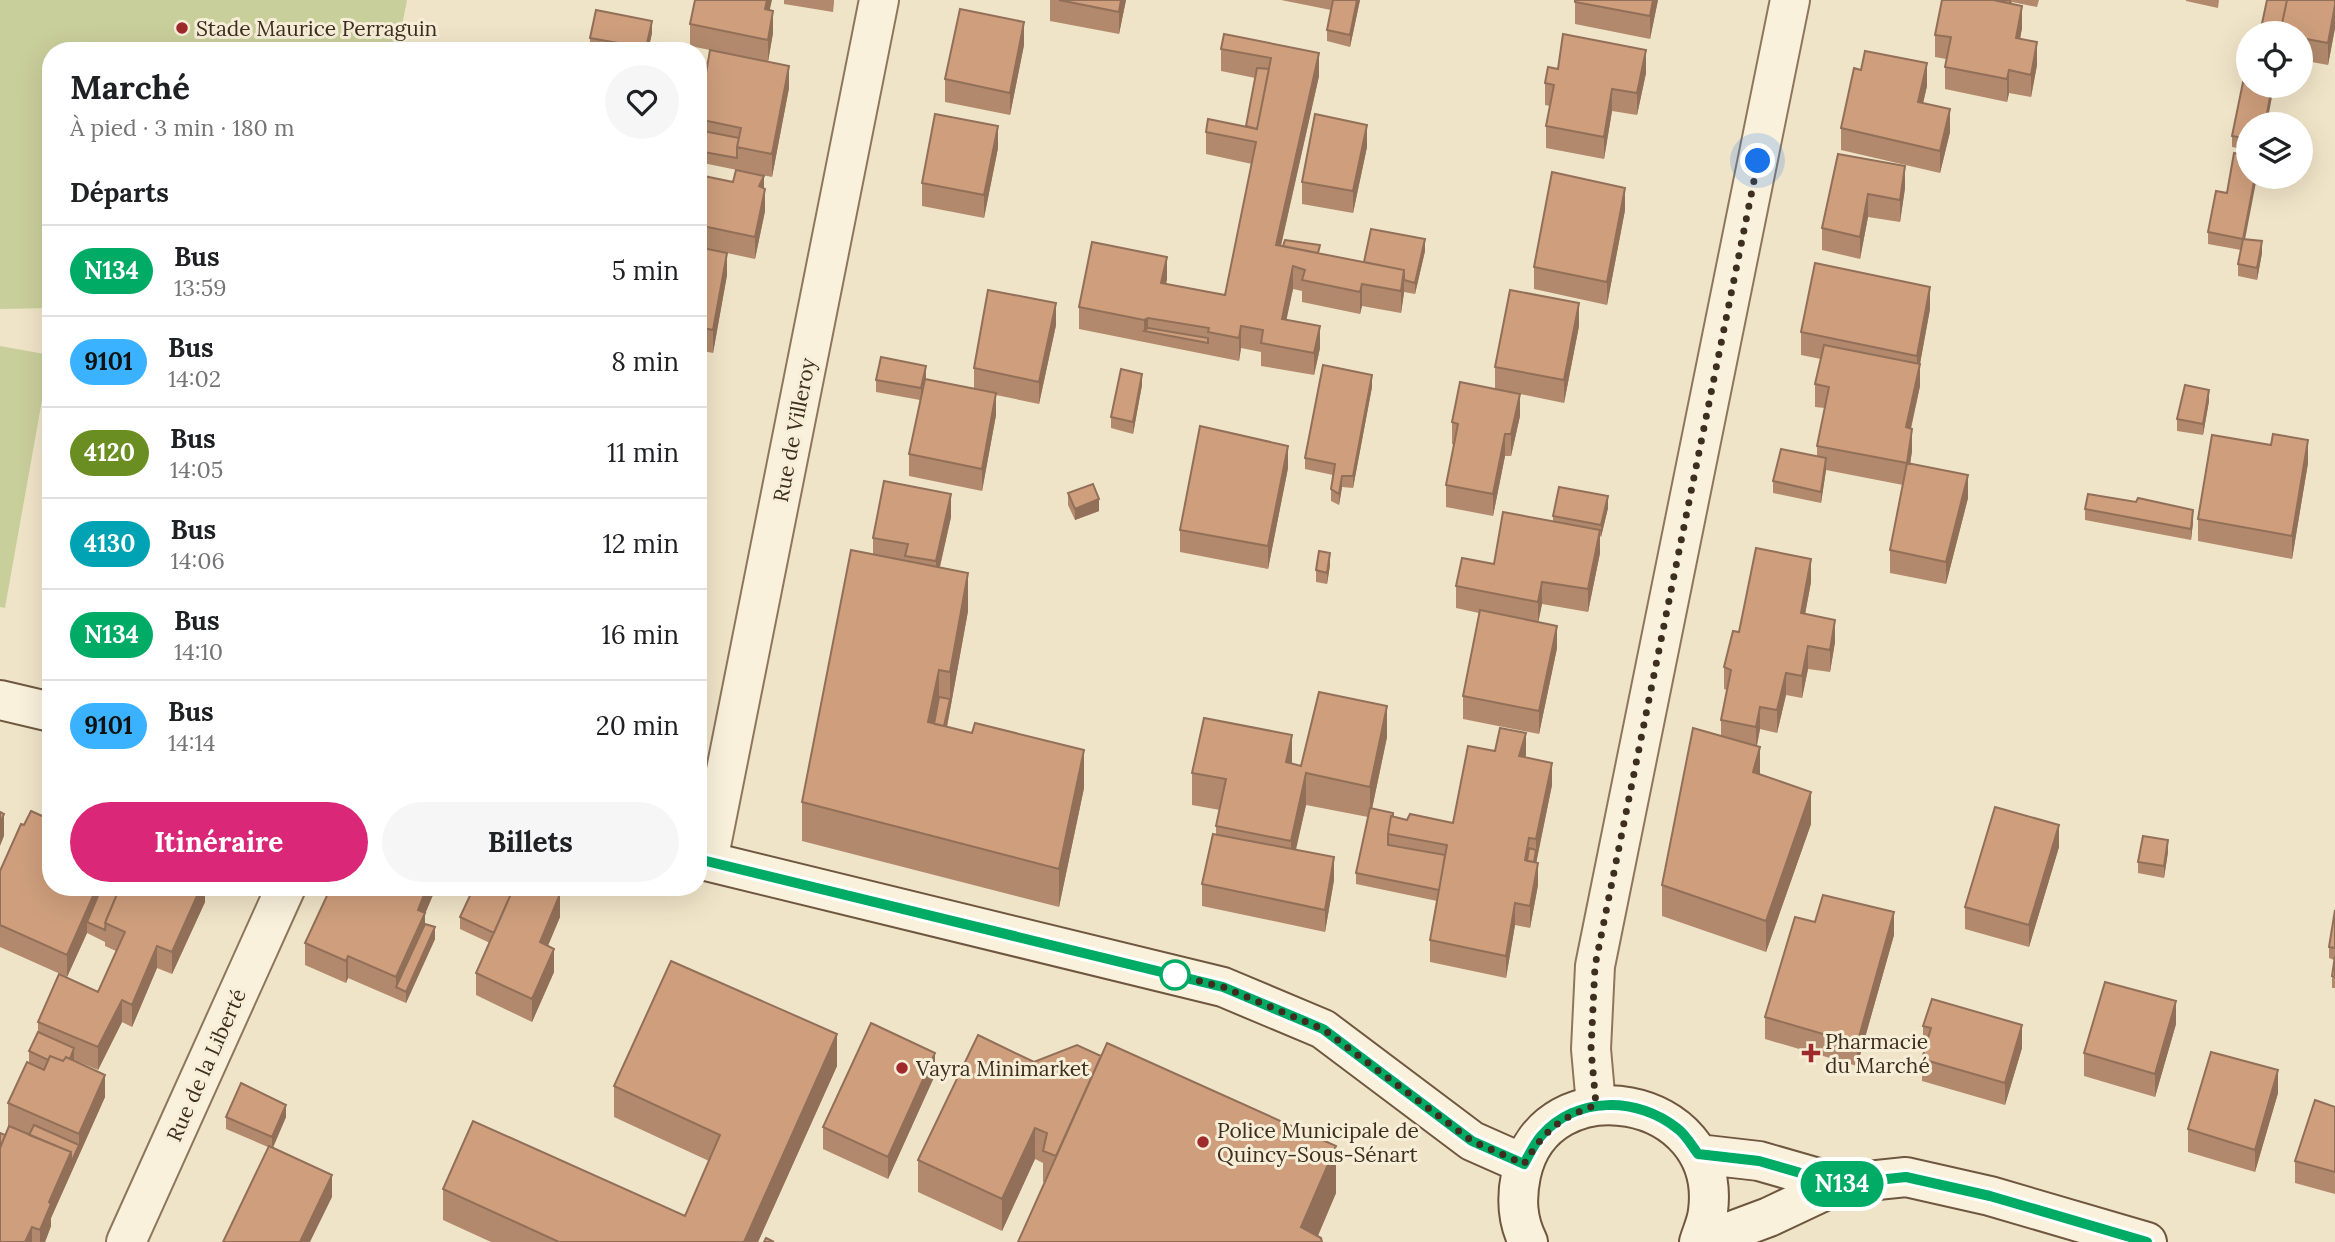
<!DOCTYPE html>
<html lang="fr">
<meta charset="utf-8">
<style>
:root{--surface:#fff;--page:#f6f6f6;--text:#202124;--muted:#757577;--line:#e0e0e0;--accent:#db2777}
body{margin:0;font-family:Lora,serif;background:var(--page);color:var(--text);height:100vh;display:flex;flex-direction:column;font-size:26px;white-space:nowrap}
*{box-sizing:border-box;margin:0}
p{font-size:23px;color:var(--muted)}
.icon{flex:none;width:38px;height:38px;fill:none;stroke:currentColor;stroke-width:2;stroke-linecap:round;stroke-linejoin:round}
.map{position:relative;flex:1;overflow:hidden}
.side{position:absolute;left:42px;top:42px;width:665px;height:854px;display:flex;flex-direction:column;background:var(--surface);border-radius:28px;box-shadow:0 7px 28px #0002}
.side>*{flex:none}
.badge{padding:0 14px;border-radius:23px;font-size:24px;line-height:46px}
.controls{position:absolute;left:2236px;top:21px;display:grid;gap:14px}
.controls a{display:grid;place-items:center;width:77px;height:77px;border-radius:50%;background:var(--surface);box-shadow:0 7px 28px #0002;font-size:35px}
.you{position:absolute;width:35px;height:35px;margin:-18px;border:5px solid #fff;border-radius:50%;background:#1a73e8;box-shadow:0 0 0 10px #1a73e833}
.map>.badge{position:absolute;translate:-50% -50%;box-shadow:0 0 0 4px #fff}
h2{padding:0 28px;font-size:26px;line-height:63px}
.round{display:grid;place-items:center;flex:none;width:74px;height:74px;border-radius:37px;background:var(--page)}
.overview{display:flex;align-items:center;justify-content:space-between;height:119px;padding:0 28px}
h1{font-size:33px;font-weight:800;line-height:52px}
.primary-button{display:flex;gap:14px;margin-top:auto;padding:14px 28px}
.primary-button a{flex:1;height:80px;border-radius:42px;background:var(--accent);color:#fff;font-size:28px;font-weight:800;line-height:80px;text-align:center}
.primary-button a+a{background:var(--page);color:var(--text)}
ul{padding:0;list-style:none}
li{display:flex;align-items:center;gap:21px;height:91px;padding:0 28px;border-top:2px solid var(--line)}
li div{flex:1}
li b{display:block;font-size:26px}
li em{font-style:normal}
li .badge{min-width:77px;font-weight:700;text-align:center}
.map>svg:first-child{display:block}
.grass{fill:#c9cf9b}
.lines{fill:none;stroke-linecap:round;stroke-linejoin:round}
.street-casing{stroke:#8d765c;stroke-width:42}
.secondary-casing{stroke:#6f573f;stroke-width:42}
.street{stroke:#faf1dc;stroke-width:38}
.secondary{stroke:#faf1dc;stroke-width:38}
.wall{fill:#b2896c}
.shaded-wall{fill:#916f58}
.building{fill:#cf9f7d;stroke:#916f58;stroke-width:2}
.line-casing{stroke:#fff;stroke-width:16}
.line{stroke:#00ab66;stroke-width:10}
.walk{stroke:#3d2e20;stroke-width:7;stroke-dasharray:0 12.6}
.poi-dot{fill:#9e2a2b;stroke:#f7eed8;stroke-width:2.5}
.stop-dot{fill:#fff;stroke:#00ab66;stroke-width:3.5}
.labels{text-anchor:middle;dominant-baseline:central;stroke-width:6;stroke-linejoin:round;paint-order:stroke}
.poi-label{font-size:21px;fill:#3d2e20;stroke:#f7eed8;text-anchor:start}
.street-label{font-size:21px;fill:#3d2e20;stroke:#f7eed8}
</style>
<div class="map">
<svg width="2335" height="1242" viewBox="0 0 2335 1242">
<rect width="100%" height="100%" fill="#f0e4c8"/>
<path class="grass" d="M0,0H407L397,51H51V308L0,309Z
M0,346L50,355L5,608L0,607Z"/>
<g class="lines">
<defs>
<path id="street" d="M708,861L879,0
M1596,1105L1591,1049L1595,966L1790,0
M126,1242L286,887"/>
<path id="secondary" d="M0,700L51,712
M698,859L1223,987L1323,1029L1472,1141L1524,1164
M1698,1154L1759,1161L1839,1184
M1528,1242C1517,1220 1516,1199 1521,1175C1545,1063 1723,1094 1708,1211C1707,1222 1702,1232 1699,1242
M1702,1242L1769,1217L1839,1184L1906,1177L1990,1196L2147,1242"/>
</defs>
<use href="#street" class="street-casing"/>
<use href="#secondary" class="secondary-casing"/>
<use href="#street" class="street"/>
<use href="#secondary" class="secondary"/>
</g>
<path class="wall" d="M784,0H834V3L833,12L784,4Z
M1050,0H1126L1119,34L1050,21Z
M1281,0H1360L1350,47L1327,41V30L1331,10Z
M1575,0H1658L1650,39L1575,24Z
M1942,0H2039L2037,7L2012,2V4L2022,28L2020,39L2037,65L2031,97L2009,93L2007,102L1945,89V67L1946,59L1935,57V35Z
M2186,0H2219L2218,8L2186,1Z
M2335,0V28L2328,65L2301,60V33Z
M770,10L773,33L768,61L789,88L772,177L698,162V115L710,50L690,46V24Z
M652,33L648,51H596L590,50V38Z
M1224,34L1319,76L1281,246L1364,262L1425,251L1415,294L1404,292L1401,313L1362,306L1360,314L1302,302V291L1293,289L1286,319L1320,348L1314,375L1261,366V352L1241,348L1239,361L1079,329V307L1167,279L1166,284L1225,295L1252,164L1206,154V132L1246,126L1255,78L1221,71V49Z
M1024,45L1010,115L945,102V79Z
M1558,69L1646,73L1637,115L1612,111L1604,159L1546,148V126L1550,106L1545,105V83Z
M1927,86L1923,103L1950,132L1940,173L1841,150V128Z
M2249,124V150L2232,147V136Z
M1367,147L1353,213L1302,204V182Z
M998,148L984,218L922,206V183Z
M1838,154L1905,188L1900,222L1868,217L1860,259L1822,250V228Z
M698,180L764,188L765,211L755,259L727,253V275L713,353L698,350Z
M1625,210L1607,305L1534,289V267Z
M2208,232L2245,239L2262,253L2257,280L2238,276V264L2241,250L2208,244Z
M1930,309L1920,364V386L1911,429L1912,451L1910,464L1968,498L1946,584L1890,573V550L1903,485L1826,470L1821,503L1773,493V481L1817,456V446L1825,408L1815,407V384L1821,359L1801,355V332Z
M1056,325L1039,404L996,395V415L982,491L909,476V454L920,400L876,392V380L925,379L974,388V368Z
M1579,326L1564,403L1520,394V416L1511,456H1505L1493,516L1446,507V485L1454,445L1452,444V422L1495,389V367Z
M1142,385L1133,434L1111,428V417Z
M1372,387L1353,488L1342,487L1339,505L1331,501V489L1333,475L1305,469V458Z
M2209,401L2203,435L2177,431V419Z
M2308,463L2292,559L2198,541V519Z
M1288,468L1268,569L1180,552V530Z
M1068,493L1099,511L1075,520L1068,505Z
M1608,508L1601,537L1600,536V553L1588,612L1542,604L1538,622L1557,648L1539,734L1463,719V696L1479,613L1456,608V586L1494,564L1553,522V516Z
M2085,509L2193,522L2191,540L2085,520Z
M951,517L940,567L968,611L947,727L1084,788L1059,907L802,841V802L873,554V538Z
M1330,565L1327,584L1316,582V570Z
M1811,582L1805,614L1835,642L1830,672L1808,669L1802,698L1786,695L1777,733L1760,729L1757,746L1760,774L1811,824L1766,952L1662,916V885L1721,736V720L1727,690L1724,689V667L1739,632Z
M1387,737L1372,809L1393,817L1407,820L1453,823L1495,751L1526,755L1525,757L1552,785L1536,862L1538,885L1530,928L1515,925L1506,978L1430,962V940L1437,901L1356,884V873L1368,817L1306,805L1295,850L1334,880L1325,932L1202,906V884L1216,835V826L1220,810L1192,805V773L1292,764L1301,766Z
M2059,847L2029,947L1965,929V907Z
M2168,852L2164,878L2138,873V862Z
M0,871L51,887H205V902L172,974L157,968L132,1027L122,1022L98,1070L74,1060V1061L105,1097L51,1218V1226L45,1242H0L5,1135H29L8,1126V1103L29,1063V1051L38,1032V1022L98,992L116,951L105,946V942L87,933L67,977L0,947Z
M433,887V895L425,913V924L435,939L406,1003L348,978L346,983L305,965V943Z
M549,887L560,917L548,946L554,972L532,1022L476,995V973L490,943L460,929V917Z
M2335,910V988H2332V976L2334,960L2329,958V947Z
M1815,922L1894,935L1857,1066L1765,1039V1017Z
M2176,1024L2155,1097L2084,1076V1053Z
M1923,1026L2022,1048L2005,1105L1922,1081V1059L1925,1048H1923Z
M1034,1062L1336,1193L1318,1236L1044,1182H1043V1163L1035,1159L1002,1231L918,1192V1160Z
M837,1066L758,1242H491L443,1220V1189L685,1216L709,1161L614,1117V1086Z
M935,1075L888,1179L823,1149V1127Z
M2278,1093L2255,1172L2188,1152V1129Z
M2335,1107V1194L2295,1183V1161Z
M226,1117H286L273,1148L332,1197L268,1147L226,1129Z"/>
<path class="shaded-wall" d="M767,0H772L765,31V9Z
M1121,0H1126L1119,34V12Z
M1357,0H1360L1350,47V35Z
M1653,0H1658L1650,39V16Z
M2335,5V28L2328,65V43Z
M2022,6V28L2016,61V38Z
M773,11V33L768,62V40Z
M652,21V33L648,51H646Z
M1024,22V45L1010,115V93Z
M2037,42V65L2031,97V75Z
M1646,50V73L1637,115V93Z
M1319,53V76L1276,267V245Z
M1927,63V86L1918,125V102Z
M789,66V88L772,177V154Z
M2009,70V93L2007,102V79Z
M2272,86H2274L2267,124H2265Z
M1612,89V111L1604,159V137Z
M1950,109V132L1940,173V151Z
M1367,125V147L1353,213V191Z
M998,126V148L984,218V195Z
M1905,166V188L1900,222V200Z
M764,176V195L765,189V211L755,259V237L759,186Z
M2255,177H2257L2243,250V239Z
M1625,188V210L1607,305V282Z
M1868,194V217L1860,259V237Z
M1425,239V251L1415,294V283Z
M2262,241V253L2257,280V268Z
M727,253V275L713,353V330Z
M1167,257V279L1161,306V283Z
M1293,266V289L1282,341V319Z
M1404,270V293L1401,313V291Z
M1362,284V306L1360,314V292Z
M1930,287V309L1918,374L1920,364V386L1906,449V427L1917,378V356Z
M1056,303V325L1039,404V382Z
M1579,303V326L1564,403V380Z
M1148,318V332L1144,331V320Z
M1241,326V348L1239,361V338Z
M1320,326V348L1314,375V353Z
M700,351V374L698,379V357Z
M926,366V378L921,400V388Z
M1142,374V385L1133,434V422Z
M1372,375V387L1353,488V476Z
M2209,390V401L2203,435V424Z
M996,393V415L982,491V469Z
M1520,394V416L1511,456V434Z
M1912,429V451L1907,485V463Z
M1505,434V456L1493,516V494Z
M2308,440V463L2292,559V536Z
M1288,446V468L1268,569V546Z
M1826,458V470L1821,503V492Z
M702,466V478L698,493V481Z
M1968,475V498L1946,584V562Z
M1342,476V487L1339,505V494Z
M951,494V517L936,583V561Z
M1608,496V508L1601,537V525Z
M1099,499V511L1075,520V509Z
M2193,510V522L2191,540V529Z
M1600,530V553L1588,612V589Z
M1330,553V565L1327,584V573Z
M1811,559V582L1801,636V613Z
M968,573V611L950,710V672Z
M1542,582V604L1538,624V602Z
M1835,620V642L1830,672V650Z
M1557,626V648L1539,734V711Z
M1808,646V669L1802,698V676Z
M939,670V708L931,750L928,722Z
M1786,673V695L1777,733V710Z
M950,699V710L942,752V740Z
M1387,706V737L1370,818V787Z
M1760,707V729L1756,749V727Z
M1526,733V755L1519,778V756Z
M1292,735V766L1286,762Z
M1760,747V778L1753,772Z
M1084,750V788L1059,907V869Z
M1552,763V785L1532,884V872L1536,850V839Z
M1306,773V805L1291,872V841Z
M1811,792V824L1766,952V921Z
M4,814V836L0,846V823Z
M2059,825V847L2029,947V925Z
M2168,840V852L2164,878V866Z
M1334,857V880L1325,932V910Z
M1538,863V885L1530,928V906Z
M97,887H100V903L87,922V933L67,977V955Z
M201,887H205V902L172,974V952Z
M427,887H433V895L425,914V935L396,987V977L418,910Z
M560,894V917L540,964V942Z
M1515,903V925L1506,978V956Z
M1894,912V935L1857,1066V1044Z
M435,927V939L406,1003V992Z
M157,946V968L132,1027V1005Z
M554,949V972L532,1022V999Z
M348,956V978L346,983V961Z
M122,1000V1022L98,1070V1047Z
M2176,1001V1024L2155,1097V1074Z
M2022,1025V1048L2005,1105V1083Z
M837,1034V1066L758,1242H744Z
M74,1048V1060L66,1079V1068Z
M935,1053V1075L888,1179V1157Z
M2278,1070V1093L2255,1172V1150Z
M105,1075V1097L51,1218V1226L45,1242H40V1230L49,1202L71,1152L79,1145V1134Z
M286,1105V1117L272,1149V1137Z
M1035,1128V1159L1002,1231V1199Z
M1336,1146V1193L1315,1242L1301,1227Z
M332,1175V1197L310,1242H300Z
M32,1227V1242H25Z"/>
<path class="building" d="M695,0H767L765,9L773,11L768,40L690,24Z
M1059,0H1121L1119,12Z
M1333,0H1357L1350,35L1327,30Z
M1575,0H1653L1650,16L1575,2Z
M1942,0H1993L2022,6L2016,38L2037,42L2031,75L2009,70L2007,79L1945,67L1951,37L1935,35Z
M1993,0H2010V3Z
M2267,0H2287L2280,33H2260Z
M2287,0H2335V5L2328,43L2301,38V33H2280Z
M960,9L1024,22L1010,93L945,79Z
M596,10L652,21L646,48L590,38Z
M1224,34L1319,53L1276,245L1404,270L1401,291L1362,284L1360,292L1302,280L1305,270L1293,266L1282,319L1320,326L1314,353L1261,343L1263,330L1241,326L1239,338L1208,332L1209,328L1148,318L1144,320L1079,307L1092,242L1167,257L1161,283L1225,295L1256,142L1206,132L1208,119L1257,129L1271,58L1221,49Z
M1563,34L1646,50L1637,93L1612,89L1604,137L1546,126L1554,85L1545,83L1548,67L1558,69Z
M710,50L789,66L772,154L737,147L741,128L698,119Z
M1865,51L1927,63L1918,102L1950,109L1940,151L1841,128L1854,68L1861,70Z
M2249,53V86H2272L2265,124H2249V139L2232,136Z
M1257,68L1269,69L1257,129L1246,126Z
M935,114L998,126L984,195L922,183Z
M1315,114L1367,125L1353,191L1302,182Z
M698,130L739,138L737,147V158L698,151Z
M2234,153L2249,156V177H2255L2243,239L2262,241L2257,268L2238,264L2243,239L2208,232L2216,191L2227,193Z
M1838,154L1905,166L1900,200L1868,194L1860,237L1822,228Z
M736,170L764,176L759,186L765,189L755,237L698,225V180L699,175L733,182Z
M1552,172L1625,188L1607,282L1534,267Z
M1371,229L1425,239L1415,283L1404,280V270L1364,262Z
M1285,240L1320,245L1318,253L1283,246Z
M698,247L727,253L713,330L698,327Z
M1815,263L1930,287L1917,356L1801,332Z
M988,290L1056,303L1039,382L974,368Z
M1510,290L1579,303L1564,380L1495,367Z
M1148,328L1208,338V343L1144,331Z
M1824,345L1920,364L1906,427L1912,429L1907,463L1968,475L1946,562L1890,550L1907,463L1817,446L1829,387L1815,384Z
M881,357L926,366L921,388L876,380Z
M1323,365L1372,375L1353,476H1342L1339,494L1331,489L1335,464L1305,458Z
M1121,369L1142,374L1133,422L1111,417Z
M925,379L996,393L982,469L909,454Z
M1460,382L1520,394L1511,434H1505L1493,494L1446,485L1458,424L1452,422Z
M2185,385L2209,390L2203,424L2177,419Z
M1200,426L1288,446L1268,546L1180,530Z
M2273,434L2308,440L2292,536L2198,519L2212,435L2271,445Z
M1781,449L1826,458L1821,492L1773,481Z
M698,465L702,466L698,481Z
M884,481L951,494L936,561L905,556L908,544L873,538Z
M1093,484L1099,499L1075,509L1068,493Z
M1559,487L1608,496L1601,525L1553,516Z
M2088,494L2136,502L2138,498L2193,510L2191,529L2085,509Z
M1503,512L1600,530L1588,589L1542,582L1538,602L1456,586L1462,558L1494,564Z
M1756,548L1811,559L1801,613L1835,620L1830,650L1808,646L1802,676L1786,673L1777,710L1760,707L1756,727L1721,720L1731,670L1724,667L1733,631L1739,632Z
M851,550L968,573L950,672L939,670L928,722L972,733L975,723L1084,750L1059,869L802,802Z
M1319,551L1330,553L1327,573L1316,570Z
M1480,610L1557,626L1539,711L1463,696Z
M1319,692L1387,706L1370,787L1306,773L1291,841L1216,826L1226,779L1192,773L1204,718L1292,735L1286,762L1301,766Z
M939,697L950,699L944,726L934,724Z
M1500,728L1526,733L1519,756L1552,763L1536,839L1529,838L1525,860L1538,863L1530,906L1515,903L1506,956L1430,940L1447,845L1388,834L1391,816L1407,820L1410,814L1453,823L1468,746L1495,751Z
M1693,728L1760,747L1753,772L1811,792L1766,921L1662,885Z
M1995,807L2059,825L2029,925L1965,907Z
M1370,808L1393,813V816H1391L1388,834V845L1445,855L1439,890L1356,873Z
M31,811L51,820V887H97L67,955L0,925V871L21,824L24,825Z
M0,812L4,814L0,823Z
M1213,834L1334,857L1325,910L1202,884Z
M2143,836L2168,840L2164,866L2138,862Z
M1529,848L1536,850L1534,862L1527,861Z
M100,887H120L106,920L105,930L87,922L100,891Z
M120,887H201L172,952L157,946L132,1005L122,1000L98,1047L38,1022L59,974L98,992L125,932L105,923Z
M331,887H427L418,910L425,913L396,977L348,956L346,961L305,943Z
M474,887H514L494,933L460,917Z
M514,887H547L560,894L540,942L554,949L532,999L476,973Z
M1823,895L1894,912L1857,1044L1765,1017L1795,917L1815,922Z
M2335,910V948L2329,947Z
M425,924L435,927L406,992L396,987Z
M2335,956V977L2332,976Z
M671,961L837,1034L744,1242H559L443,1189L473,1121L685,1216L720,1135L614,1086Z
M2105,982L2176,1001L2155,1074L2084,1053Z
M1932,999L2022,1025L2005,1083L1922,1059L1931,1028L1923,1026Z
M871,1023L935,1053L888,1157L823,1127Z
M38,1032L74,1048L70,1059L66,1057L63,1061L50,1056L48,1060L29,1051Z
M978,1035L1034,1062L1077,1045L1101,1056L1056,1156L1043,1151L1047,1133L1035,1128L1002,1199L918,1160Z
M1107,1043L1336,1146L1301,1227L1321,1238L1322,1242H1018Z
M2211,1052L2278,1070L2255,1150L2188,1129Z
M50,1056L63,1061L66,1057L105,1075L79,1134L8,1103L27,1062L44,1070Z
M241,1083L286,1105L272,1137L226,1117Z
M2315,1100L2335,1107V1172L2295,1161Z
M34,1125L79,1145L71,1163V1152L29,1135Z
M9,1126L71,1152L49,1202L51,1204L40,1230L32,1227L25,1242H0V1148Z
M0,1133L5,1135L0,1148Z
M269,1146L332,1175L300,1242H223Z
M766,1238L774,1242H764Z"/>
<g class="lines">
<defs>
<path id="line" d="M698,859L1223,987L1323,1029L1472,1141L1524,1164C1529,1155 1534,1144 1541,1136C1576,1096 1637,1096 1678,1129C1686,1135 1692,1146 1698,1154L1759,1161L1839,1184L1906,1177L1990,1196L2147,1242"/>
</defs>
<use href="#line" class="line-casing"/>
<use href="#line" class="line"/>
<path class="walk" d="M1175,975L1223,987L1323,1029L1472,1141L1524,1164C1545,1130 1558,1119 1596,1105L1591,1049L1595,966L1758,161"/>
</g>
<g class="poi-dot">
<circle cx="182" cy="28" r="7"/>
<path d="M1807.5 1042.5h7v7h7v7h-7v7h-7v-7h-7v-7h7z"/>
<circle cx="902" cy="1068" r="7"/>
<circle cx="1203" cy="1142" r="7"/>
</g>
<circle class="stop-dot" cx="1175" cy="975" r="14"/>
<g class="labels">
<g class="poi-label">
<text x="196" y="28">Stade Maurice Perraguin</text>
<text x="1825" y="1041">Pharmacie<tspan x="1825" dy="24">du Marché</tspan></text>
<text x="916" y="1068">Vayra Minimarket</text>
<text x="1217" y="1130">Police Municipale de<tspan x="1217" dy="24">Quincy-Sous-Sénart</tspan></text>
</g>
<g class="street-label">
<text transform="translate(794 430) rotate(-79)">Rue de Villeroy</text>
<text transform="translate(206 1065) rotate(-66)">Rue de la Liberté</text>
</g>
</g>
</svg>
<div class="controls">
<a><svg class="icon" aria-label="locate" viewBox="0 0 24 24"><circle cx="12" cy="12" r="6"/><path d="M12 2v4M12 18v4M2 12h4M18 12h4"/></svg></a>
<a><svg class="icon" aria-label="layers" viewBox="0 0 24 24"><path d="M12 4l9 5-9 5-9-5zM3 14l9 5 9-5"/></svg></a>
</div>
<div class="you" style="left:1758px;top:161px"></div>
<b class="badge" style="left:1842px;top:1184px;background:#00ab66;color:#fff">N134</b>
<section class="side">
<div class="overview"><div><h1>Marché</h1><p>À pied · 3 min · 180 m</p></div><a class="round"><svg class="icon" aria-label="heart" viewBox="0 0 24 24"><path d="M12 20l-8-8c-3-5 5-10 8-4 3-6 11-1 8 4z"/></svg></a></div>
<h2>Départs</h2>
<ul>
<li><span class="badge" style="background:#00ab66;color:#fff">N134</span><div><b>Bus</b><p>13:59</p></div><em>5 min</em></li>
<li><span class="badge" style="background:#3bb2ff;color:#111">9101</span><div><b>Bus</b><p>14:02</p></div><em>8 min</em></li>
<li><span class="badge" style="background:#6b8e23;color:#fff">4120</span><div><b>Bus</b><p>14:05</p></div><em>11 min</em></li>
<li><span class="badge" style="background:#00a3b4;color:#fff">4130</span><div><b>Bus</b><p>14:06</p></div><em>12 min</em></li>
<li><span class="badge" style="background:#00ab66;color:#fff">N134</span><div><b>Bus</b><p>14:10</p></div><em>16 min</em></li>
<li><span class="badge" style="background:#3bb2ff;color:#111">9101</span><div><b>Bus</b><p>14:14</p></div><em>20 min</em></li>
</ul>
<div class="primary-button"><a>Itinéraire</a><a>Billets</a></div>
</section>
</div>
